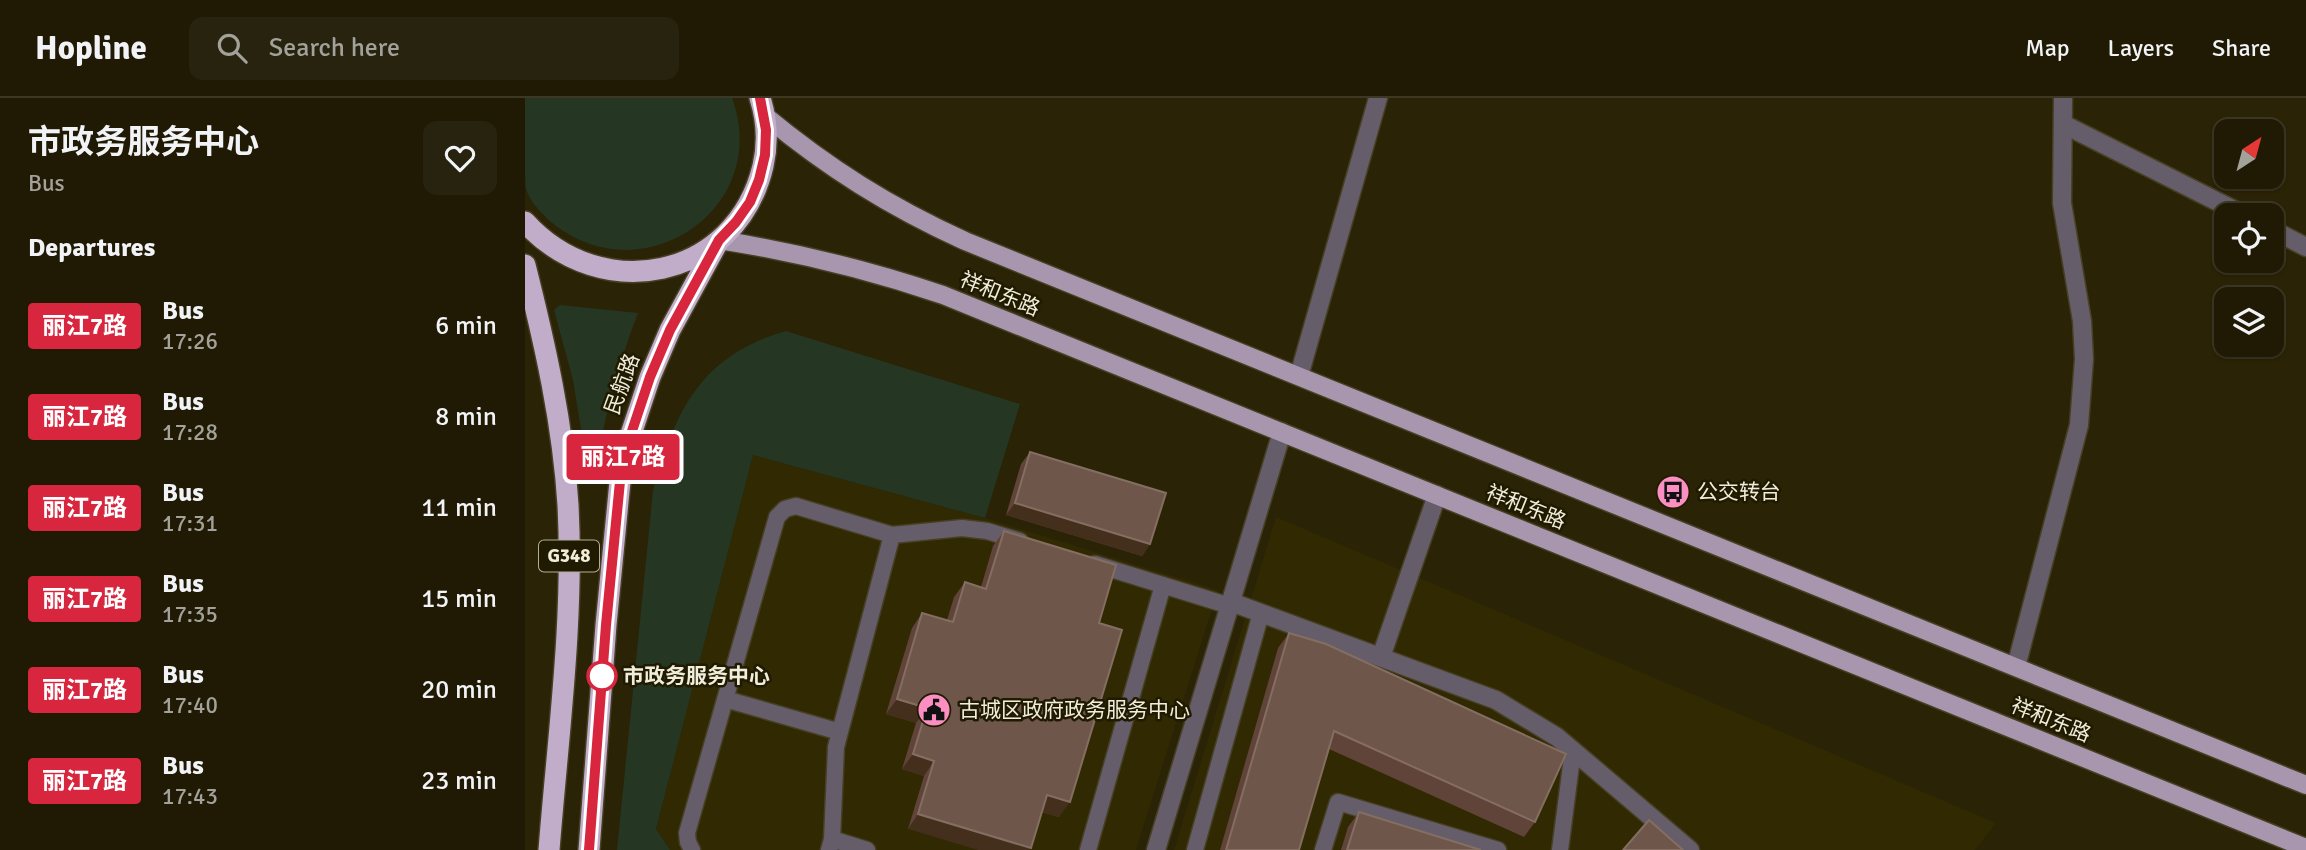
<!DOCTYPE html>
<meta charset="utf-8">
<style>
:root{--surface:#201a04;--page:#28230e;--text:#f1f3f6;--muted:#a2a19a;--line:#3d3826}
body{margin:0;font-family:Signika,"Noto Sans SC",sans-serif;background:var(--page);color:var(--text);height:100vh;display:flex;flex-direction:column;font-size:26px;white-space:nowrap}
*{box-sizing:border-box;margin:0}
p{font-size:23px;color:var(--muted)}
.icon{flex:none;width:38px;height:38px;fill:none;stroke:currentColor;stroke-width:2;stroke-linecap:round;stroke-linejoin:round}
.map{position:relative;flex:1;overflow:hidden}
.drawer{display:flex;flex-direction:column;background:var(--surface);width:525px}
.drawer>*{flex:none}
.badge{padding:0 14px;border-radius:5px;font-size:24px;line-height:46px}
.needle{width:46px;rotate:36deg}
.buttons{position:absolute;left:1689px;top:21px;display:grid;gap:14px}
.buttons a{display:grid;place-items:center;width:70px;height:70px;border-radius:14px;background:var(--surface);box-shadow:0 2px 5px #0004,0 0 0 2px var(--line);font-size:35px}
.map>.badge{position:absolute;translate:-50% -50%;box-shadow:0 0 0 4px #fff}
h2{padding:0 28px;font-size:26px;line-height:63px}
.round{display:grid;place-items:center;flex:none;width:74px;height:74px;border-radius:14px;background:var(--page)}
.headline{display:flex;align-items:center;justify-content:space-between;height:119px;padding:0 28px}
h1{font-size:33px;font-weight:700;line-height:52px}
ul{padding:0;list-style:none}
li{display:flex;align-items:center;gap:21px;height:91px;padding:0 28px}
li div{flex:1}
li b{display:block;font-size:26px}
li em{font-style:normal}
li .badge{min-width:77px;font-weight:700;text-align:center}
header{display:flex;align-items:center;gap:42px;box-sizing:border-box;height:98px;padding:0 35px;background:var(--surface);border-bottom:2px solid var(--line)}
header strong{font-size:33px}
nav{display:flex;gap:38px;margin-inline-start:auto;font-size:24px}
.search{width:490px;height:63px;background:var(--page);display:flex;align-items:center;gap:18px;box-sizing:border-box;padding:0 24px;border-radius:14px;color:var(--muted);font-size:26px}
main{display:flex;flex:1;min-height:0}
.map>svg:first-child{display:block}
.built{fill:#312901}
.green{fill:#253723}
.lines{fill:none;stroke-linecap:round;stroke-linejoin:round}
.lane-casing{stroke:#463f23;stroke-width:19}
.street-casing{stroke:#463f23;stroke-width:21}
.primary-casing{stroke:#463f23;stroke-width:21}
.highway-casing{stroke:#463f23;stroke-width:24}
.lane{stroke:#655d69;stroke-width:16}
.street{stroke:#655d69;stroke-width:18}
.primary{stroke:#a796ae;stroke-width:18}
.highway{stroke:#c1adca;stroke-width:21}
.wall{fill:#604439}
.shaded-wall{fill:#442f1d}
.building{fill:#6f564b;stroke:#846e61;stroke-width:2}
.line-casing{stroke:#fff;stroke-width:16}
.line{stroke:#d7263d;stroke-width:10}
.stop-dot{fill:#fff;stroke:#d7263d;stroke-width:3.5}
.labels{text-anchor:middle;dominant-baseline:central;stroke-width:5;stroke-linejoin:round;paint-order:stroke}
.shield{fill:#201a00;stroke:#b2ae99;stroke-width:2}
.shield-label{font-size:19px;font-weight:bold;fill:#f0eddb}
.street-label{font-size:21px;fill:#f0eddb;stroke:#201a00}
.poi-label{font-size:21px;fill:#f0eddb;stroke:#201a00;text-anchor:start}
.stop-label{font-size:21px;font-weight:bold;fill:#f0eddb;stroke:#201a00;text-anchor:start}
</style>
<header>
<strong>Hopline</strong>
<div class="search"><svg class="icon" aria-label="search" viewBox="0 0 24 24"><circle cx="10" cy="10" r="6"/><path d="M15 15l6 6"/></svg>Search here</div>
<nav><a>Map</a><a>Layers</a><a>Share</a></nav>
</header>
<main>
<section class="drawer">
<div class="headline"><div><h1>市政务服务中心</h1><p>Bus</p></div><a class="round"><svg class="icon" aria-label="heart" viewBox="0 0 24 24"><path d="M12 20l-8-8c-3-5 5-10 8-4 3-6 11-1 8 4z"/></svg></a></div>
<h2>Departures</h2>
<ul>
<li><span class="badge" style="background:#d7263d;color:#fff">丽江7路</span><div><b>Bus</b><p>17:26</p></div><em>6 min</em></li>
<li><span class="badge" style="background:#d7263d;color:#fff">丽江7路</span><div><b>Bus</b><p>17:28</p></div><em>8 min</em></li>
<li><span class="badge" style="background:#d7263d;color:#fff">丽江7路</span><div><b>Bus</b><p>17:31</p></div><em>11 min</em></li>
<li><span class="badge" style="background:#d7263d;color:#fff">丽江7路</span><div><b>Bus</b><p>17:35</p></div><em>15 min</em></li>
<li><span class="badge" style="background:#d7263d;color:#fff">丽江7路</span><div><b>Bus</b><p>17:40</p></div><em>20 min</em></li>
<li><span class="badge" style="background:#d7263d;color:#fff">丽江7路</span><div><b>Bus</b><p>17:43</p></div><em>23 min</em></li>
</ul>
</section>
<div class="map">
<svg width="1781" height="752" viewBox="0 0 1781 752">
<rect width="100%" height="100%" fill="#2a2305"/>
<path class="built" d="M228,357L460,420L693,492L611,752H145L131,731Z
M751,419L1471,725L1450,752H649Z"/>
<path class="green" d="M0,0H207C247,108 122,196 31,128C20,119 5,105 1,91C0,83 0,72 0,64C0,43 0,21 0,0Z
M35,207L113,215C93,267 79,318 71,373L63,374L48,282L29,212Z
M261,233L495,306L460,420L228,357L131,731L145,752H92L128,393C150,313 176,257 261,233Z"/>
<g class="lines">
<defs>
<path id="lane" d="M570,466L705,508
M200,601L315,634
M307,741L342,752
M167,752L163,744L162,735L252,419L260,411L271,408L367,437L437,430L462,433L495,443
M304,752L307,741L311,649L367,437
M563,752L638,487
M670,752L736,515
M798,752L813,704L973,752
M1035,752L1048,652"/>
<path id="street" d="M1538,26L1719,117
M1746,131L1781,149
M774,278L853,0
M706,504L971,602L1032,639L1165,752
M856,559L912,397
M1491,569L1554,327L1559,261L1557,223L1537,105L1538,0
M631,752L757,334"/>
<path id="primary" d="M239,17C303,70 365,109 440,143L1781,687
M194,142C271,154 344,172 418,197L1781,750"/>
<path id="highway" d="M0,124C76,208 211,182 238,68C243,46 242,22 235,0
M0,167C20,246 38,326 43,407C49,522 33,638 24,752
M64,752L81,527L97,363L125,279L145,232L194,142"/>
</defs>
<use href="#lane" class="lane-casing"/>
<use href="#street" class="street-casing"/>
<use href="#primary" class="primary-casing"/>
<use href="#highway" class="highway-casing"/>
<use href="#lane" class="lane"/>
<use href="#street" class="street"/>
<use href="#primary" class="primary"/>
<use href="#highway" class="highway"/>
</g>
<path class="wall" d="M505,354L625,446L617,458L481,417L496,366Z
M479,433L574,525L534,719L517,714L383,731L399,678L377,671L391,625L361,616L387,530L397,515L422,522L429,499L440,484L456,489L468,448Z
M764,535L1010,724L999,739L804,651L774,752H695L753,550Z
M834,714L956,752H816L823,729Z"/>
<path class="shaded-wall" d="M490,405L625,446L617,458L481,417Z
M372,601L402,610L391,625L361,616Z
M388,656L409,663L399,678L377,671Z
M522,697L545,704L534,719L511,712Z
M393,716L506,750L504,752H453L383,731Z"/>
<path class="building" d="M505,354L641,395L625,446L490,405Z
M479,433L591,467L574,525L597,532L545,704L522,697L506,750L393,716L409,663L388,656L402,610L372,601L397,515L428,524L440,484L461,491Z
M764,535L801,546L1041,656L1010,724L809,633L774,752H701Z
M834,714L956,752H822Z
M1124,722L1158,752H1098Z"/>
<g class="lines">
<defs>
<path id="line" d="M64,752L81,527L97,363L125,279L145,232L194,142L211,124L225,104L234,82L240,57L241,32L235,0"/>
</defs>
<use href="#line" class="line-casing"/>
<use href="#line" class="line"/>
</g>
<defs>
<symbol id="bus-disc" viewBox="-11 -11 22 22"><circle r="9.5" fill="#fc8fc2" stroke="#201a00"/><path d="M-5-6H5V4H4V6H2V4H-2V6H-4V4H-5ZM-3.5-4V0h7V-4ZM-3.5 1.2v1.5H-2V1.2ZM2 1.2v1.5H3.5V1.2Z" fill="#111"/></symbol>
<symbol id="civic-disc" viewBox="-11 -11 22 22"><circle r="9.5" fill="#fc8fc2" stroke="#201a00"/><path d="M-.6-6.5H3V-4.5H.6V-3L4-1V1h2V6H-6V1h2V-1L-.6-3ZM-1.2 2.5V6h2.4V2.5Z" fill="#111"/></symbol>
</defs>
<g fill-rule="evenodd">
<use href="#bus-disc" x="1129" y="375" width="38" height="38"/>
<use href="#civic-disc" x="390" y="593" width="38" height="38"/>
</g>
<circle class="stop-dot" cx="77" cy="578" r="14"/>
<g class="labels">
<rect class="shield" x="14" y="442.5" width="60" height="31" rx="5"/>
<g class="shield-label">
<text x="44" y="458">G348</text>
</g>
<g class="street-label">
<text transform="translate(475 196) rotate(22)">祥和东路</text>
<text transform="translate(97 286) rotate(-70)">民航路</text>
<text transform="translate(1001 409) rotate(22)">祥和东路</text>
<text transform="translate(1526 622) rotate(22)">祥和东路</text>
</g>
<g class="poi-label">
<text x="1172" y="394">公交转台</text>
<text x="434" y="612">古城区政府政务服务中心</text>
</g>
<g class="stop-label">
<text x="98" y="578">市政务服务中心</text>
</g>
</g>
</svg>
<div class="buttons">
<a><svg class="needle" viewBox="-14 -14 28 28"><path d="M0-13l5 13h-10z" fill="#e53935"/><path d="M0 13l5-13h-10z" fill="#a2a19a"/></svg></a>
<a><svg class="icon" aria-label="locate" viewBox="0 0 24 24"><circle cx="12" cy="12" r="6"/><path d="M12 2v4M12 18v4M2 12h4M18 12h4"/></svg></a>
<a><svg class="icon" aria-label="layers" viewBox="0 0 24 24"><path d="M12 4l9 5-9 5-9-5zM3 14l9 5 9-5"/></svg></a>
</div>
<b class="badge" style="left:98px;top:359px;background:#d7263d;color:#fff">丽江7路</b>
</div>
</main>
